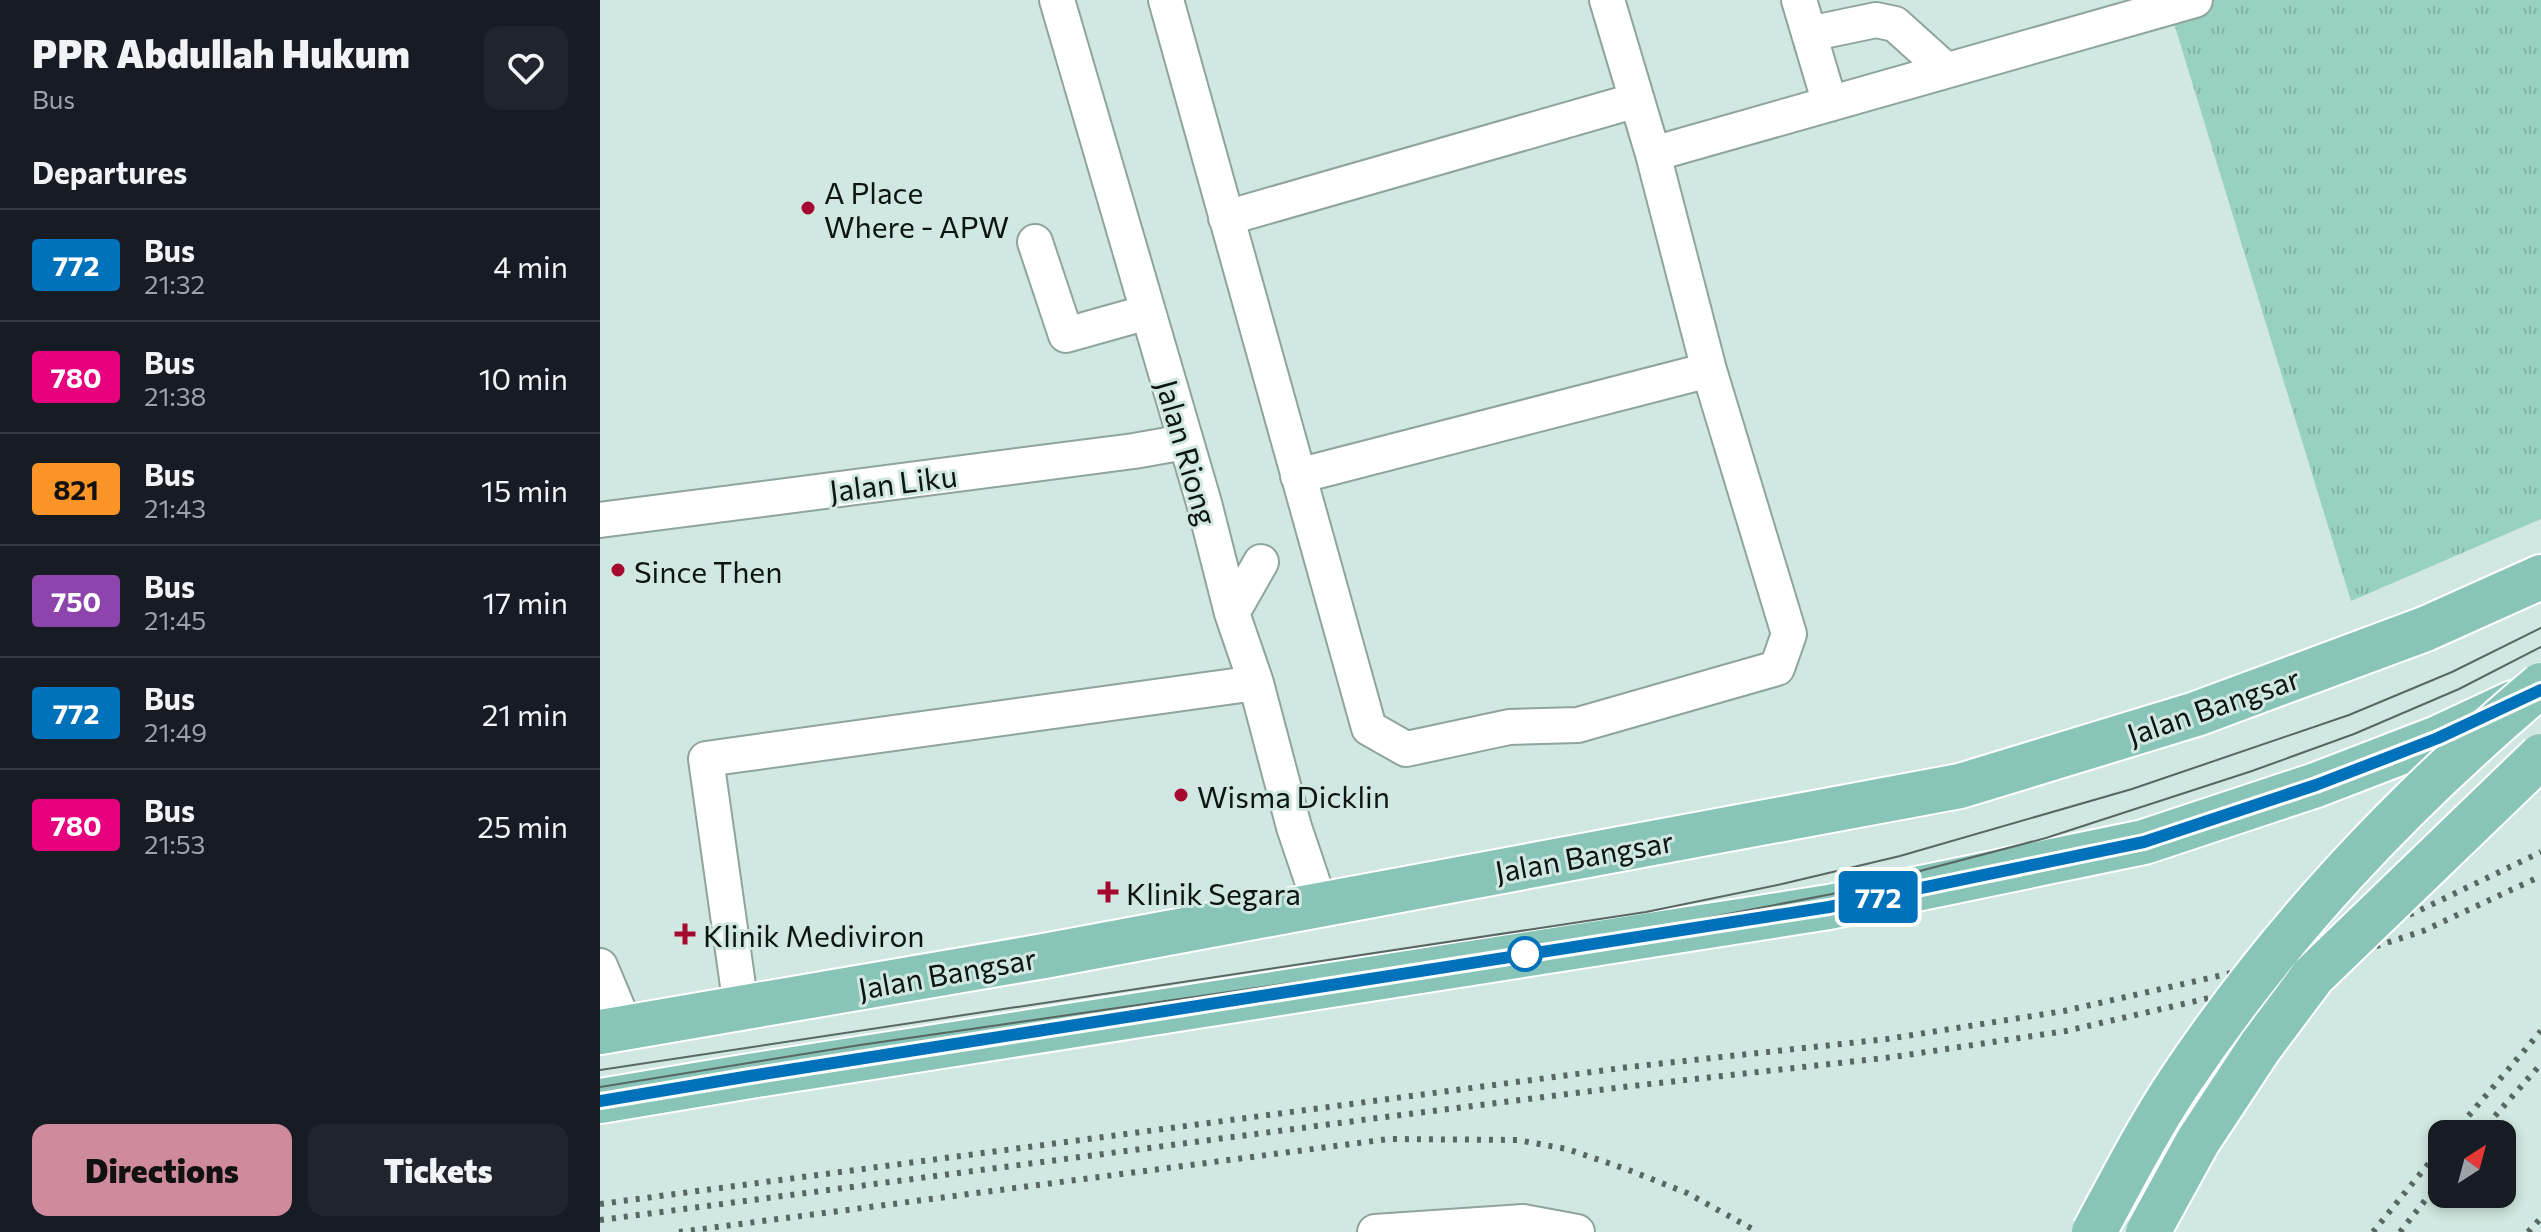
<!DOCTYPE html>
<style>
:root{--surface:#171b24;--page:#20242c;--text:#f1f3f6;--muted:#9ea1a6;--line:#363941;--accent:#cf8a9c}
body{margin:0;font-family:Commissioner,sans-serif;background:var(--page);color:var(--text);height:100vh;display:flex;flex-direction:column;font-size:30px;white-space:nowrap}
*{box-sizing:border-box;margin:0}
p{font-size:26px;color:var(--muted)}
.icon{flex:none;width:44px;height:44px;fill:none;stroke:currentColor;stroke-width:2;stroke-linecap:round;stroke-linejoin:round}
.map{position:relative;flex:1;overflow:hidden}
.panel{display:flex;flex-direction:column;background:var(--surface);width:600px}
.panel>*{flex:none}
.badge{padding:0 16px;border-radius:6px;font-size:28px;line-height:52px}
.needle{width:52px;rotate:36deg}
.buttons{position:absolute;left:1828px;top:1120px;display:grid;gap:16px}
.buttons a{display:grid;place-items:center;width:88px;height:88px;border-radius:16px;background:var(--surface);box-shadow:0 4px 12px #0003;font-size:40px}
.map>.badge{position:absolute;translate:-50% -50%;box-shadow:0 0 0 4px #fff}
h2{padding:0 32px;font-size:30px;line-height:72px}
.round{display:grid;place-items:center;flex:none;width:84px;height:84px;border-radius:16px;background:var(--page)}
.overview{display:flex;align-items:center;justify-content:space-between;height:136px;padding:0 32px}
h1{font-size:38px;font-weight:800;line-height:60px}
.button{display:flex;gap:16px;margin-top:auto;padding:16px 32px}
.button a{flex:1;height:92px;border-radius:16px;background:var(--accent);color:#111;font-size:32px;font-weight:800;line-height:92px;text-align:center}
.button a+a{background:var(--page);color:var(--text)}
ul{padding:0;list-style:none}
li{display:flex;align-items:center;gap:24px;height:112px;padding:0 32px;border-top:2px solid var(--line)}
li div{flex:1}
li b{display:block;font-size:30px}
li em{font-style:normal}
li .badge{min-width:88px;font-weight:700;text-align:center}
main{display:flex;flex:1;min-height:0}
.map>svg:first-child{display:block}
.grass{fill:url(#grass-tufts)}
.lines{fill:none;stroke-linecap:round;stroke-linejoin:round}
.minor-casing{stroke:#8ea49d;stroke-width:38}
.major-casing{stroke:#fff;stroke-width:48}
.minor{stroke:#fff;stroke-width:34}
.major{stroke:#88c4b7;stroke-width:44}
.tram{stroke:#596763;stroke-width:2}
.rail{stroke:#596763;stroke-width:6;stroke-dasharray:4 8;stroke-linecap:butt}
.major-bridge-casing{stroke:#fff;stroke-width:48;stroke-linecap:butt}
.major-bridge{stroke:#88c4b7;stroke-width:44}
.line-casing{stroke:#fff;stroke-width:18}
.line{stroke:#0072bc;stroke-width:12}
.poi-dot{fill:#a5092e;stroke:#d0e8e1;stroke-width:3}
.stop-dot{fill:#fff;stroke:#0072bc;stroke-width:4}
.labels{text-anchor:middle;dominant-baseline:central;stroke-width:6;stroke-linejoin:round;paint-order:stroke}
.poi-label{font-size:30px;fill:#0d1513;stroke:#d0e8e1;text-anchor:start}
.street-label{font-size:30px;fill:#0d1513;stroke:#d0e8e1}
</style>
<main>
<section class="panel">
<div class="overview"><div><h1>PPR Abdullah Hukum</h1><p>Bus</p></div><a class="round"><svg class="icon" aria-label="heart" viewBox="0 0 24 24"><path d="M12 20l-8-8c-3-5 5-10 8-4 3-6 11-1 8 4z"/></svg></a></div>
<h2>Departures</h2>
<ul>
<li><span class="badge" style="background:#0072bc;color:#fff">772</span><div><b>Bus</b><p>21:32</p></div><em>4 min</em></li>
<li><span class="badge" style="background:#e6007e;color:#fff">780</span><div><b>Bus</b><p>21:38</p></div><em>10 min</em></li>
<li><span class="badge" style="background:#fa9426;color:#111">821</span><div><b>Bus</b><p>21:43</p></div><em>15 min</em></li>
<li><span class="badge" style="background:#8e44ad;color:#fff">750</span><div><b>Bus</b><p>21:45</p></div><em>17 min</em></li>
<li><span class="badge" style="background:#0072bc;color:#fff">772</span><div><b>Bus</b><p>21:49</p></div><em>21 min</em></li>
<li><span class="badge" style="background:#e6007e;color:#fff">780</span><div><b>Bus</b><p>21:53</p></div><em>25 min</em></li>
</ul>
<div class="button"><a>Directions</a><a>Tickets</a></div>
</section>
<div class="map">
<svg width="1941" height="1232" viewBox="0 0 1941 1232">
<defs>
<pattern id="grass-tufts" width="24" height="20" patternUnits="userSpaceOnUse" patternTransform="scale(2)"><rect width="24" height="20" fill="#99d1c1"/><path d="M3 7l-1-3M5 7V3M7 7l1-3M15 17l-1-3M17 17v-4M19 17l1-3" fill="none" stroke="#83b3a5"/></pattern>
</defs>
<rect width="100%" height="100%" fill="#d0e8e1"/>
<path class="grass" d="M1601,0H1941V519L1751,601L1569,7Z"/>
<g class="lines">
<defs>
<path id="minor" d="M457,0L604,503L632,613L656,683L694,827L720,904
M566,0L769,728L806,749L909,727L978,725L1177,668L1189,634L1109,370L1053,154L1007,0
M1199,0L1230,104
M1209,34L1276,20L1295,24L1346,70
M1053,154L1595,0
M626,218L1037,100
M435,242L466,335L548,312
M698,476L1109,370
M0,520L534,451L585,442
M632,613L661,562
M0,966L26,1028
M141,1007L106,759L656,683
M775,1232L923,1222L977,1232"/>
<path id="major" d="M0,1032L444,956L1360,786L1596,714L1825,629L1941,577
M0,1101L150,1076L1229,907L1544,842L1716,785L1838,738L1913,703"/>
</defs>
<use href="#minor" class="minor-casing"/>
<use href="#major" class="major-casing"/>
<use href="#minor" class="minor"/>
<use href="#major" class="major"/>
<path class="tram" d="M0,1070L1046,912L1182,884L1300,856L1532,789L1749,715L1852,672L1941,628
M0,1087L260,1045L1003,938L1232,894L1446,838L1652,771L1754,734L1859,689L1941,647"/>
<path class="rail" d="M1853,1134L1941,1031
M1879,1134L1941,1064
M0,1204L1029,1067L1287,1039L1464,1011L1636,972L1814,913L1941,852
M0,1220L770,1119L1032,1086L1293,1057L1466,1031L1635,992L1823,931L1941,876
M79,1232L789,1139L917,1140L967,1149L1026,1169L1087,1193L1158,1232
M1773,1232L1842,1147
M1800,1232L1842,1179
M1928,1232L1941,1218"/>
<defs>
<path id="major-bridge" d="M1494,1232C1521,1182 1547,1131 1578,1084C1680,931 1801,803 1941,685
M1548,1232L1598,1141L1660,1047L1713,976L1941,756"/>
</defs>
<use href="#major-bridge" class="major-bridge-casing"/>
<use href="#major-bridge" class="major-bridge"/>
</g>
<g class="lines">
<defs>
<path id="line" d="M0,1101L150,1076L1229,907L1544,842L1716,785L1789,757L1838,738L1941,690"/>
</defs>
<use href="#line" class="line-casing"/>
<use href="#line" class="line"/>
</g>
<g class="poi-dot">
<circle cx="208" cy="208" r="8"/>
<circle cx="18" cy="570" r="8"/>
<circle cx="581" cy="795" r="8"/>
<path d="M504 880h8v8h8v8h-8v8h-8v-8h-8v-8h8z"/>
<path d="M81 922h8v8h8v8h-8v8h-8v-8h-8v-8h8z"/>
</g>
<circle class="stop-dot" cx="925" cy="954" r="16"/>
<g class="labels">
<g class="poi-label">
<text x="224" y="191">A Place<tspan x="224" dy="34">Where - APW</tspan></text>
<text x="34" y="570">Since Then</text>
<text x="597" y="795">Wisma Dicklin</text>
<text x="526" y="892">Klinik Segara</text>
<text x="103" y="934">Klinik Mediviron</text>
</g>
<g class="street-label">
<text transform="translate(588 452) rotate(74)">Jalan Riong</text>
<text transform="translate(293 482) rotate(-7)">Jalan Liku</text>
<text transform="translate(1613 705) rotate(-19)">Jalan Bangsar</text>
<text transform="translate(984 855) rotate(-10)">Jalan Bangsar</text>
<text transform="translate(347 972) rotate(-10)">Jalan Bangsar</text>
</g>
</g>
</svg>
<div class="buttons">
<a><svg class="needle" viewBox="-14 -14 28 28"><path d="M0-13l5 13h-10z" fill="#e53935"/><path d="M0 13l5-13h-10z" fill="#9ea1a6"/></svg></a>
</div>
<b class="badge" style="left:1278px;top:897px;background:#0072bc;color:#fff">772</b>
</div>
</main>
